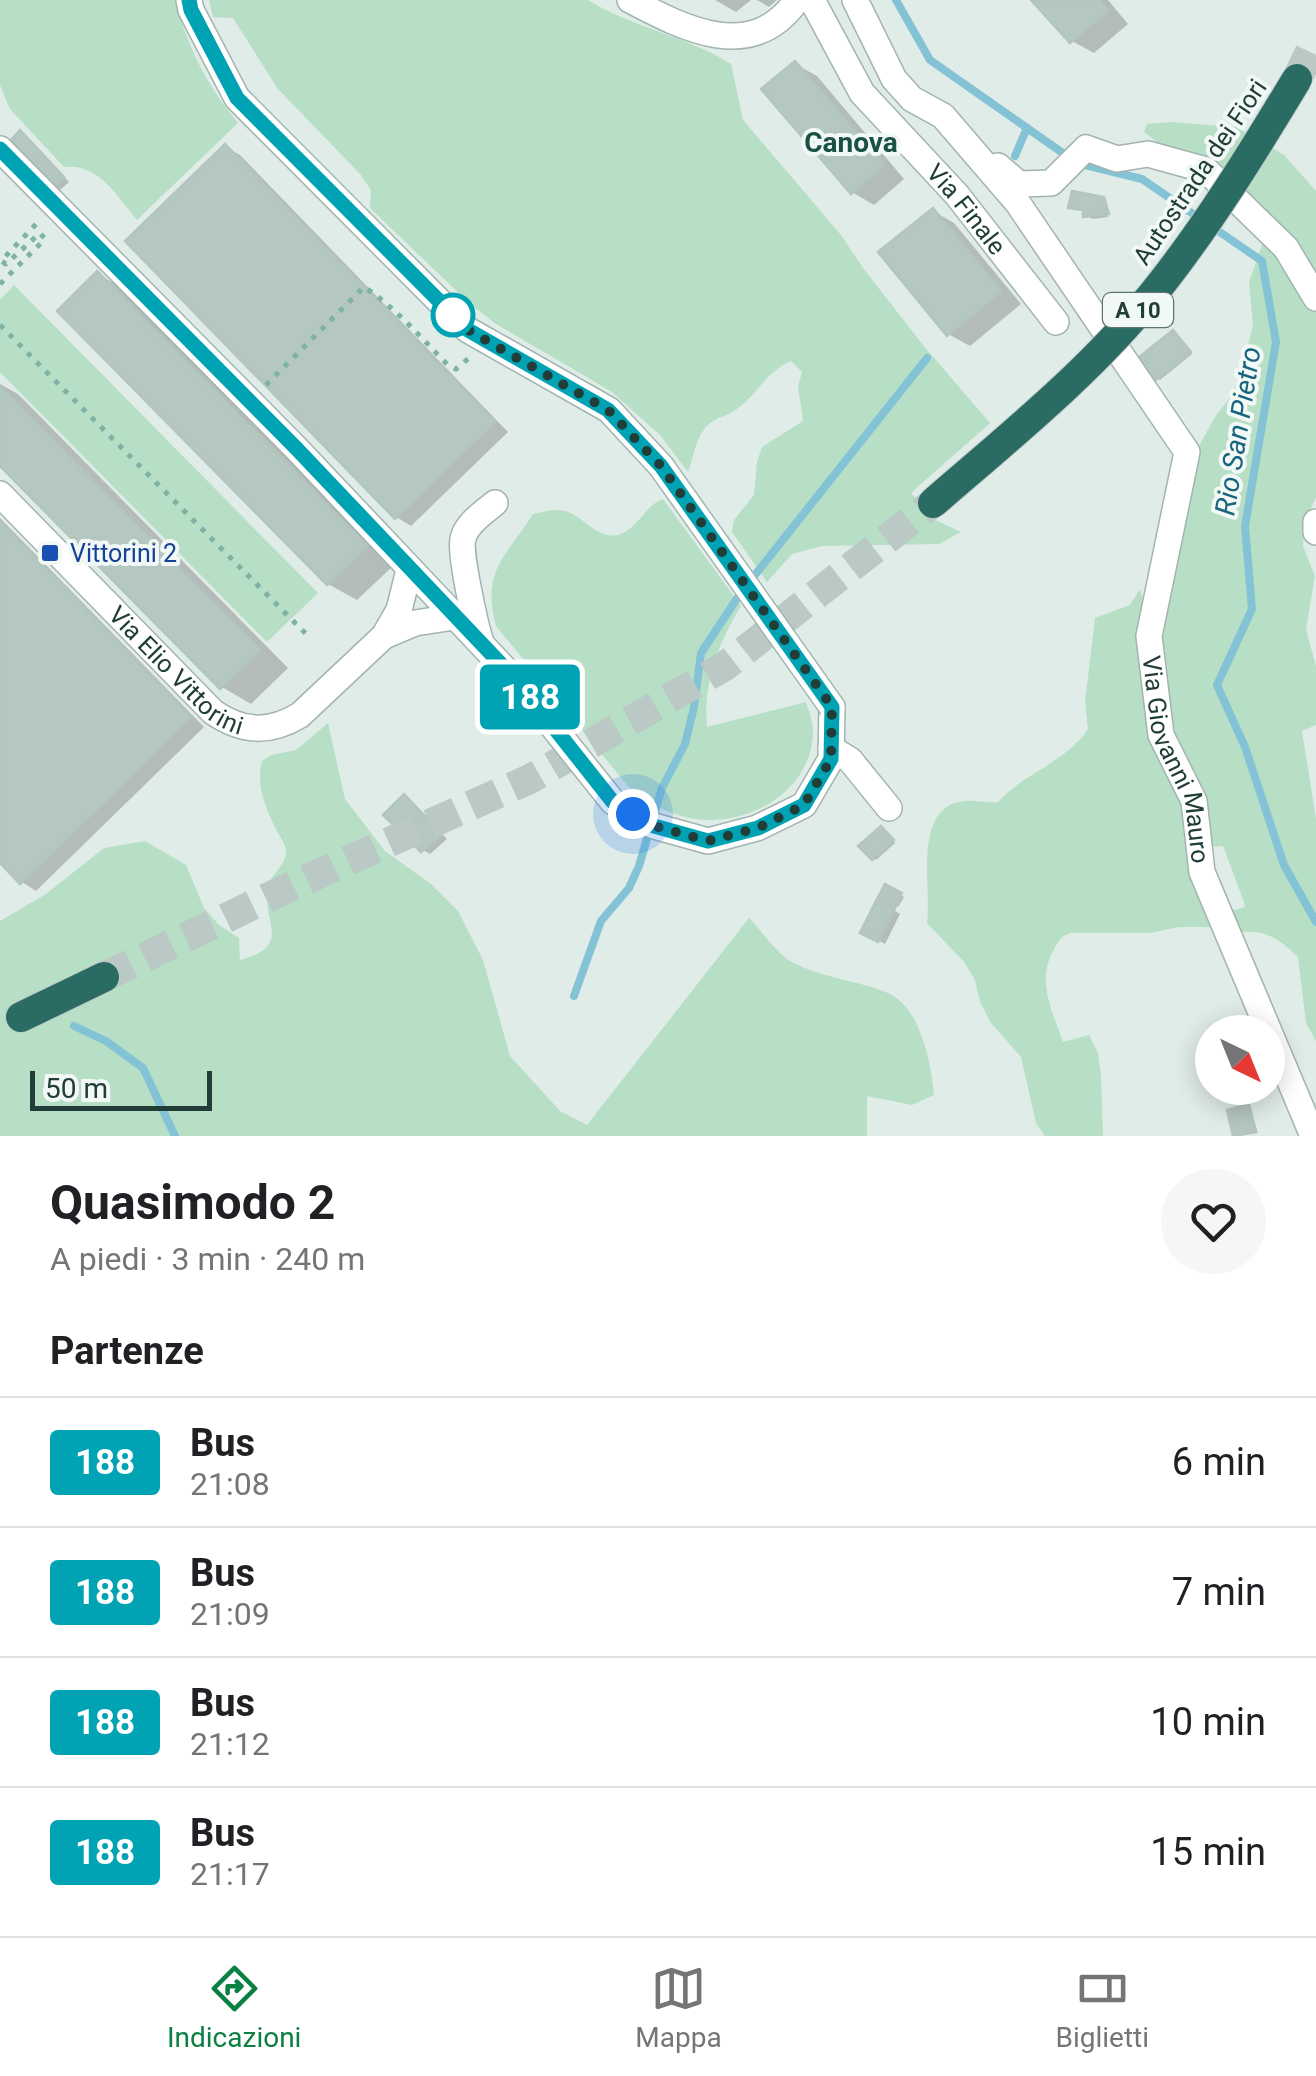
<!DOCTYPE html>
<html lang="it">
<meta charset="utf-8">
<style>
:root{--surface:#fff;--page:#f6f6f6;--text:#202124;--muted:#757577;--line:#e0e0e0;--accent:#0b8043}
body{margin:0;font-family:Roboto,sans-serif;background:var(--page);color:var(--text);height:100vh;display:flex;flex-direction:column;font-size:38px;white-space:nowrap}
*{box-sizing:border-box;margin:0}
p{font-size:32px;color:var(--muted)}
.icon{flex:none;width:55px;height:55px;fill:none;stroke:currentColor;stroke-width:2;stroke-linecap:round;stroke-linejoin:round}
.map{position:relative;height:1136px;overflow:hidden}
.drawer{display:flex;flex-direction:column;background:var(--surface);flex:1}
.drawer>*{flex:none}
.badge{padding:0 20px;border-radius:8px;font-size:35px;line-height:65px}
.needle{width:65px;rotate:137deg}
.buttons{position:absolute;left:1195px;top:1015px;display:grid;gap:20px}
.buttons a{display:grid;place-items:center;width:90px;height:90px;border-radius:50%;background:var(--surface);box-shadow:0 5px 25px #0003;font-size:50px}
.scale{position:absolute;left:30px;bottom:25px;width:182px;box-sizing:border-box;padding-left:10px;border:5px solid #203d38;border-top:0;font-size:28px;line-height:35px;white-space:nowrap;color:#203d38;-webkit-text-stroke:8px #f1f8f5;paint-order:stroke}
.you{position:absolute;width:50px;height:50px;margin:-25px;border:8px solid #fff;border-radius:50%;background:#1a73e8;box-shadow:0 0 0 15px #1a73e833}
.map>.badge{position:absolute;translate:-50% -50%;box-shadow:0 0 0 5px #fff}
h2{padding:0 50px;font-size:38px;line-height:90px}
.round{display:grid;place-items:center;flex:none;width:105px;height:105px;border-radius:52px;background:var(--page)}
.overview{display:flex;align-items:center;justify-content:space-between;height:170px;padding:0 50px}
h1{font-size:48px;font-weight:700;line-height:75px}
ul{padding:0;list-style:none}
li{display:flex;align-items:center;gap:30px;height:130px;padding:0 50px;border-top:2px solid var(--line)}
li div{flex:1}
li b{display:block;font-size:38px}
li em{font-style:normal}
li .badge{min-width:110px;font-weight:700;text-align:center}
.tabs{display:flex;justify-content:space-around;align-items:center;height:140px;border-top:2px solid var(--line);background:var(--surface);font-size:28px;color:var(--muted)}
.tabs a{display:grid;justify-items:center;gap:5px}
.tabs .selected{color:var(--accent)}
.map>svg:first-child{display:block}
.green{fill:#b7dfc5}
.shadow{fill:#0003}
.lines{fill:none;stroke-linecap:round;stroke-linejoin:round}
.stream{stroke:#84c3d5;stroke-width:8}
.building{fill:#b5c7c1;stroke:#b2c6bf;stroke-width:2.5}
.highway-tunnel{stroke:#bac9c5;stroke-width:30;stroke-dasharray:30 15;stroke-linecap:butt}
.minor-casing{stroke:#a3b4b0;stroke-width:28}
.highway-casing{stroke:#c1c9c7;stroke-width:32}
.path{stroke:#7eb2a5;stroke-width:5;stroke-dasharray:5 8;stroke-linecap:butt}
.minor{stroke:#fff;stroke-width:25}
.highway{stroke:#2a6c63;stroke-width:30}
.minor-bridge-casing{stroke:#a3b4b0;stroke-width:28;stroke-linecap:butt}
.highway-bridge-casing{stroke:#c1c9c7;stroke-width:32;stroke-linecap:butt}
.minor-bridge{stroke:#fff;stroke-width:25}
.highway-bridge{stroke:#2a6c63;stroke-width:30}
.line-casing{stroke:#fff;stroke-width:22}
.line{stroke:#00a3b4;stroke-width:15}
.walk{stroke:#203d38;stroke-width:10;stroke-dasharray:0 18}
.stop-dot{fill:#fff;stroke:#00a3b4;stroke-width:5}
.transit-dot{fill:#1a4fb4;stroke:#f1f8f5;stroke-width:4}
.labels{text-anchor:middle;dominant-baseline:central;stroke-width:8;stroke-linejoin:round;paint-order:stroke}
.shield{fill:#f1f8f5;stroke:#5f7571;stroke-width:2.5}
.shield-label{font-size:22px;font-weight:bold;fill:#203d38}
.street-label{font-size:25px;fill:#203d38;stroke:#f1f8f5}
.transit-label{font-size:25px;fill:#164399;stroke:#f1f8f5;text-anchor:start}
.neighbourhood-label{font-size:28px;font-weight:bold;fill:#1a5147;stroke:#f1f8f5}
.water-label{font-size:28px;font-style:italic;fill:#16647d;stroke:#f1f8f5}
</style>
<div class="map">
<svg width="1316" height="1136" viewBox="0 0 1316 1136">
<rect width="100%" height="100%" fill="#e0ece8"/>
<path class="green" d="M0,0H175C188,48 206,84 238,123L137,220C117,196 99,163 64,167L10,109L0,85Z
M209,0H588C633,28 687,36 731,64L743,120L841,235L863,268L923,345L990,423L911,493L933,519L961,532L939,544L822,546L792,554L767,582L732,532L734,520L754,495L757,462L762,447L803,421L798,387L802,372L791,361C765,372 756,398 732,412C722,418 713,418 705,428C696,439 693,458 688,472L660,435L612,392L496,324L470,304L370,208L371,190L361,175L278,89L233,18L213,17Z
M1170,122L1236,127L1284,155L1316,191V497L1306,520L1303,546L1315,576L1306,630L1316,666V725L1302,731L1316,819V1041L1306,1023L1298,957C1278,938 1264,928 1236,933L1228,912L1245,907L1244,902L1223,846L1209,847L1164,716L1158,648L1193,467L1200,444L1215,417L1232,395L1247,350L1253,325L1249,282L1262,245L1260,204L1192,158L1162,146L1144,132L1147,124Z
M14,285L318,593L267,642L0,372V300Z
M663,499L741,606C718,644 703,682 707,727L806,702C809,711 813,722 813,732C812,793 745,829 689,818C665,813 647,801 628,786L496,626C481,570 506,557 533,514C544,512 554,508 565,511C584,516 599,542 621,534C639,527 644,506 663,499Z
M1140,589L1143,600L1140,664L1143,699L1151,724L1178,780L1216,927H1179L1150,933H1071C1061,936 1059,940 1054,949C1036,981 1052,1010 1063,1042L1089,1035L1098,1053L1101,1077L1103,1136H1045L1036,1123L1021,1057L991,1023L980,1002L975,980L964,962L927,923C932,888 911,804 966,801C977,800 987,803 998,802C1024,773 1066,762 1088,729L1085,702L1095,618L1130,605Z
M328,723L345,799L385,851L431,884L458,911L483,960L510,1056L560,1111L587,1125L749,918C762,931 776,953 792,962C822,978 857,980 888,993C921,1008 931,1063 934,1095L912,1105L867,1096V1136H0V921L46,894L104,848L145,841L186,865L204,908L219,925L239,938L240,960C296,945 259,922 269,885C272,873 287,864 286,850C285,844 279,835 276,829C265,807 256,786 262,761L271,755L296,750Z"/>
<path class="shadow" d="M715,0H751L736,12Z
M757,0H777L769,7Z
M1034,0H1108L1128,24L1094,53L1072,41Z
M795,64L817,76L904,179L874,205L852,192Z
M21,133L69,182L60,190L54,187Z
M225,147L240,155L508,432L411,526L396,517Z
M1102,199L1108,217L1092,219L1085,211L1071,207Z
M933,211L954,223L1021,304L970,346L948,334Z
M98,274L127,291L395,564L357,600L328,584Z
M1176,335L1192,354L1160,380L1158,378Z
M0,384L18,394L288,668L251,704L222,687L0,462Z
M0,518L204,727L36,891L22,882L0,860Z
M404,797L447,839L430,854L423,850Z
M884,830L895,843L876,860L873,858Z
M886,888L904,897L898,907L889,903L887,906L900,914L885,944L863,932Z
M1249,1107L1258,1133L1236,1136L1230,1112Z"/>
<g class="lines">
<path class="stream" d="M896,0L930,60L1077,163L1142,179L1199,218
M1015,156L1027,128
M1211,226L1262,261L1276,342L1245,526L1252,609L1217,685L1245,747L1284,865L1316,922
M751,580L927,358
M574,996L601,921L629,888L639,866L662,788L685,744L694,707L701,653L742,591
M74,1026L106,1041L143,1068L175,1136"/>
</g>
<path class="building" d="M1031,0H1099L1108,11L1070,43Z
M795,61L884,165L851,194L761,89Z
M20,130L64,177L52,189L9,142Z
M225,144L495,422L395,519L125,241Z
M1072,191L1104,197L1109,214L1083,217V210L1068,208Z
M933,208L1001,291L947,336L878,252Z
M97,271L367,546L327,585L57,311Z
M1173,330L1191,352L1156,380L1138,358Z
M0,387L260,650L220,689L0,466Z
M0,522L191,717L20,884L0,863Z
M404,794L442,834L421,852L383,815Z
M881,826L894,840L872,860L858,846Z
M885,884L902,893L895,908L877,899Z
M877,899L895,908L878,942L860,933Z
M1249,1104L1256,1132L1233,1136L1227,1110Z"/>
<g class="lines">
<path class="highway-tunnel" d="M1297,79L1316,39
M104,977L296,884L530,779L725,666L933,503"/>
<defs>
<g id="minor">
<path d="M189,0L191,10L237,98L468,330L609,410L661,466"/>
<path d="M630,0C685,29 752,64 797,0"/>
<path id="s1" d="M812,0L862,93L957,195L1056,322"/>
<path id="s2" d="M855,0L894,79L912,99L943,116L1017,202L1187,452L1149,636L1161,735L1194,801L1202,872L1313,1136"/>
<path d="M0,149L296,448L518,683L613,802L654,826L708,841L757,828L804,805L831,759L832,707"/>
<path d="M998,166L1019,184L1051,183L1086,148L1117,159L1148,154L1206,170L1286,248L1316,298"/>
<path id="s3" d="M0,494L213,712C242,732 269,734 300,715L384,636L399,610L409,570"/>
<path d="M1316,522V532"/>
<path d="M384,636L415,623L454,617"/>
<path d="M481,642C476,628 459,552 463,539C466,524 483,513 495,503"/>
<path d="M831,748L850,760L889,808"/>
</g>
<path id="highway" d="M21,1017L104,977"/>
</defs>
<use href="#minor" class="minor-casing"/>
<use href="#highway" class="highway-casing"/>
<path class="path" d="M0,284L45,239L40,233L6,264L1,261L39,221
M0,325L311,639
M266,385L364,287C395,307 420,337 447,364L456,369L469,358"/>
<use href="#minor" class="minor"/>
<use href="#highway" class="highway"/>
<defs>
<path id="minor-bridge" d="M661,466L832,707"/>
<path id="highway-bridge" d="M933,503C1009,437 1090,372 1153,294C1207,227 1253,152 1297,79"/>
</defs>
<use href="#minor-bridge" class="minor-bridge-casing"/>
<use href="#highway-bridge" class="highway-bridge-casing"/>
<use href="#minor-bridge" class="minor-bridge"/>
<use href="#highway-bridge" class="highway-bridge"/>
</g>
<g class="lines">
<defs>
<path id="line" d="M0,149L296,448L518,682L613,802L654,826L708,841L758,828L804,805L831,759L832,707L661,466L608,410L468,330L237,98L191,10L189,0"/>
</defs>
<use href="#line" class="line-casing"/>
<use href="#line" class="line"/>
<path class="walk" d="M453,315L442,304L468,330L608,410L661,466L832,707L831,759L804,805L758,828L708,841L654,826L633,814"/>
</g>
<circle class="stop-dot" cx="453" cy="315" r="20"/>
<rect class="transit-dot" x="40" y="543" width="20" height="20" rx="5"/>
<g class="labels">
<rect class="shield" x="1103" y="293" width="70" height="34" rx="8"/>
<g class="shield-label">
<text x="1138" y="310">A 10</text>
</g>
<g class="street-label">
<text transform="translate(1200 172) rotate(-56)">Autostrada dei Fiori</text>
<text stroke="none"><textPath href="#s1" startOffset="262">Via Finale</textPath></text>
<text stroke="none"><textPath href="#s3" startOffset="250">Via Elio Vittorini</textPath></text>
<text stroke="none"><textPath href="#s2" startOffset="882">Via Giovanni Mauro</textPath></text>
</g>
<g class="transit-label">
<text x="70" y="553">Vittorini 2</text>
</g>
<g class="neighbourhood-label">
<text x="851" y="142">Canova</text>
</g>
<g class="water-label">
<text transform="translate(1238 431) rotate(-81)">Rio San Pietro</text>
</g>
</g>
</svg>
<div class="buttons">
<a><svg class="needle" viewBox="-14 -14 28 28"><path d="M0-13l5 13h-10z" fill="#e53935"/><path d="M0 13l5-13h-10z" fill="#757577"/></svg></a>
</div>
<div class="scale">50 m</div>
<div class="you" style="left:633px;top:814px"></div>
<b class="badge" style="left:530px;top:697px;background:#00a3b4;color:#fff">188</b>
</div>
<section class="drawer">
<div class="overview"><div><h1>Quasimodo 2</h1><p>A piedi · 3 min · 240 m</p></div><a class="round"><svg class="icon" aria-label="heart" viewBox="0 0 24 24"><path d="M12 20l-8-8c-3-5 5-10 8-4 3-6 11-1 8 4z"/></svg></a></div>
<h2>Partenze</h2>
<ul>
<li><span class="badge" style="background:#00a3b4;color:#fff">188</span><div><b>Bus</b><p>21:08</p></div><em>6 min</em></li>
<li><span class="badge" style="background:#00a3b4;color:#fff">188</span><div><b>Bus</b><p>21:09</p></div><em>7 min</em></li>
<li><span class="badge" style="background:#00a3b4;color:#fff">188</span><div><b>Bus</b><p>21:12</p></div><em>10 min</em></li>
<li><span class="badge" style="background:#00a3b4;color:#fff">188</span><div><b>Bus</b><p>21:17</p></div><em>15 min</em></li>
</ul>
</section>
<nav class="tabs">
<a class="selected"><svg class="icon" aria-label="directions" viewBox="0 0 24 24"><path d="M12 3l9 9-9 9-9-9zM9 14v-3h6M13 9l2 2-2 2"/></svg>Indicazioni</a>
<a><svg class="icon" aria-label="map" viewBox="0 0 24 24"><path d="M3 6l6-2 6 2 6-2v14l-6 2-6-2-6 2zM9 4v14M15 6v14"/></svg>Mappa</a>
<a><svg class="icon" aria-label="tickets" viewBox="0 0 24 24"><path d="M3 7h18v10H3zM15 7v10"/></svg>Biglietti</a>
</nav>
